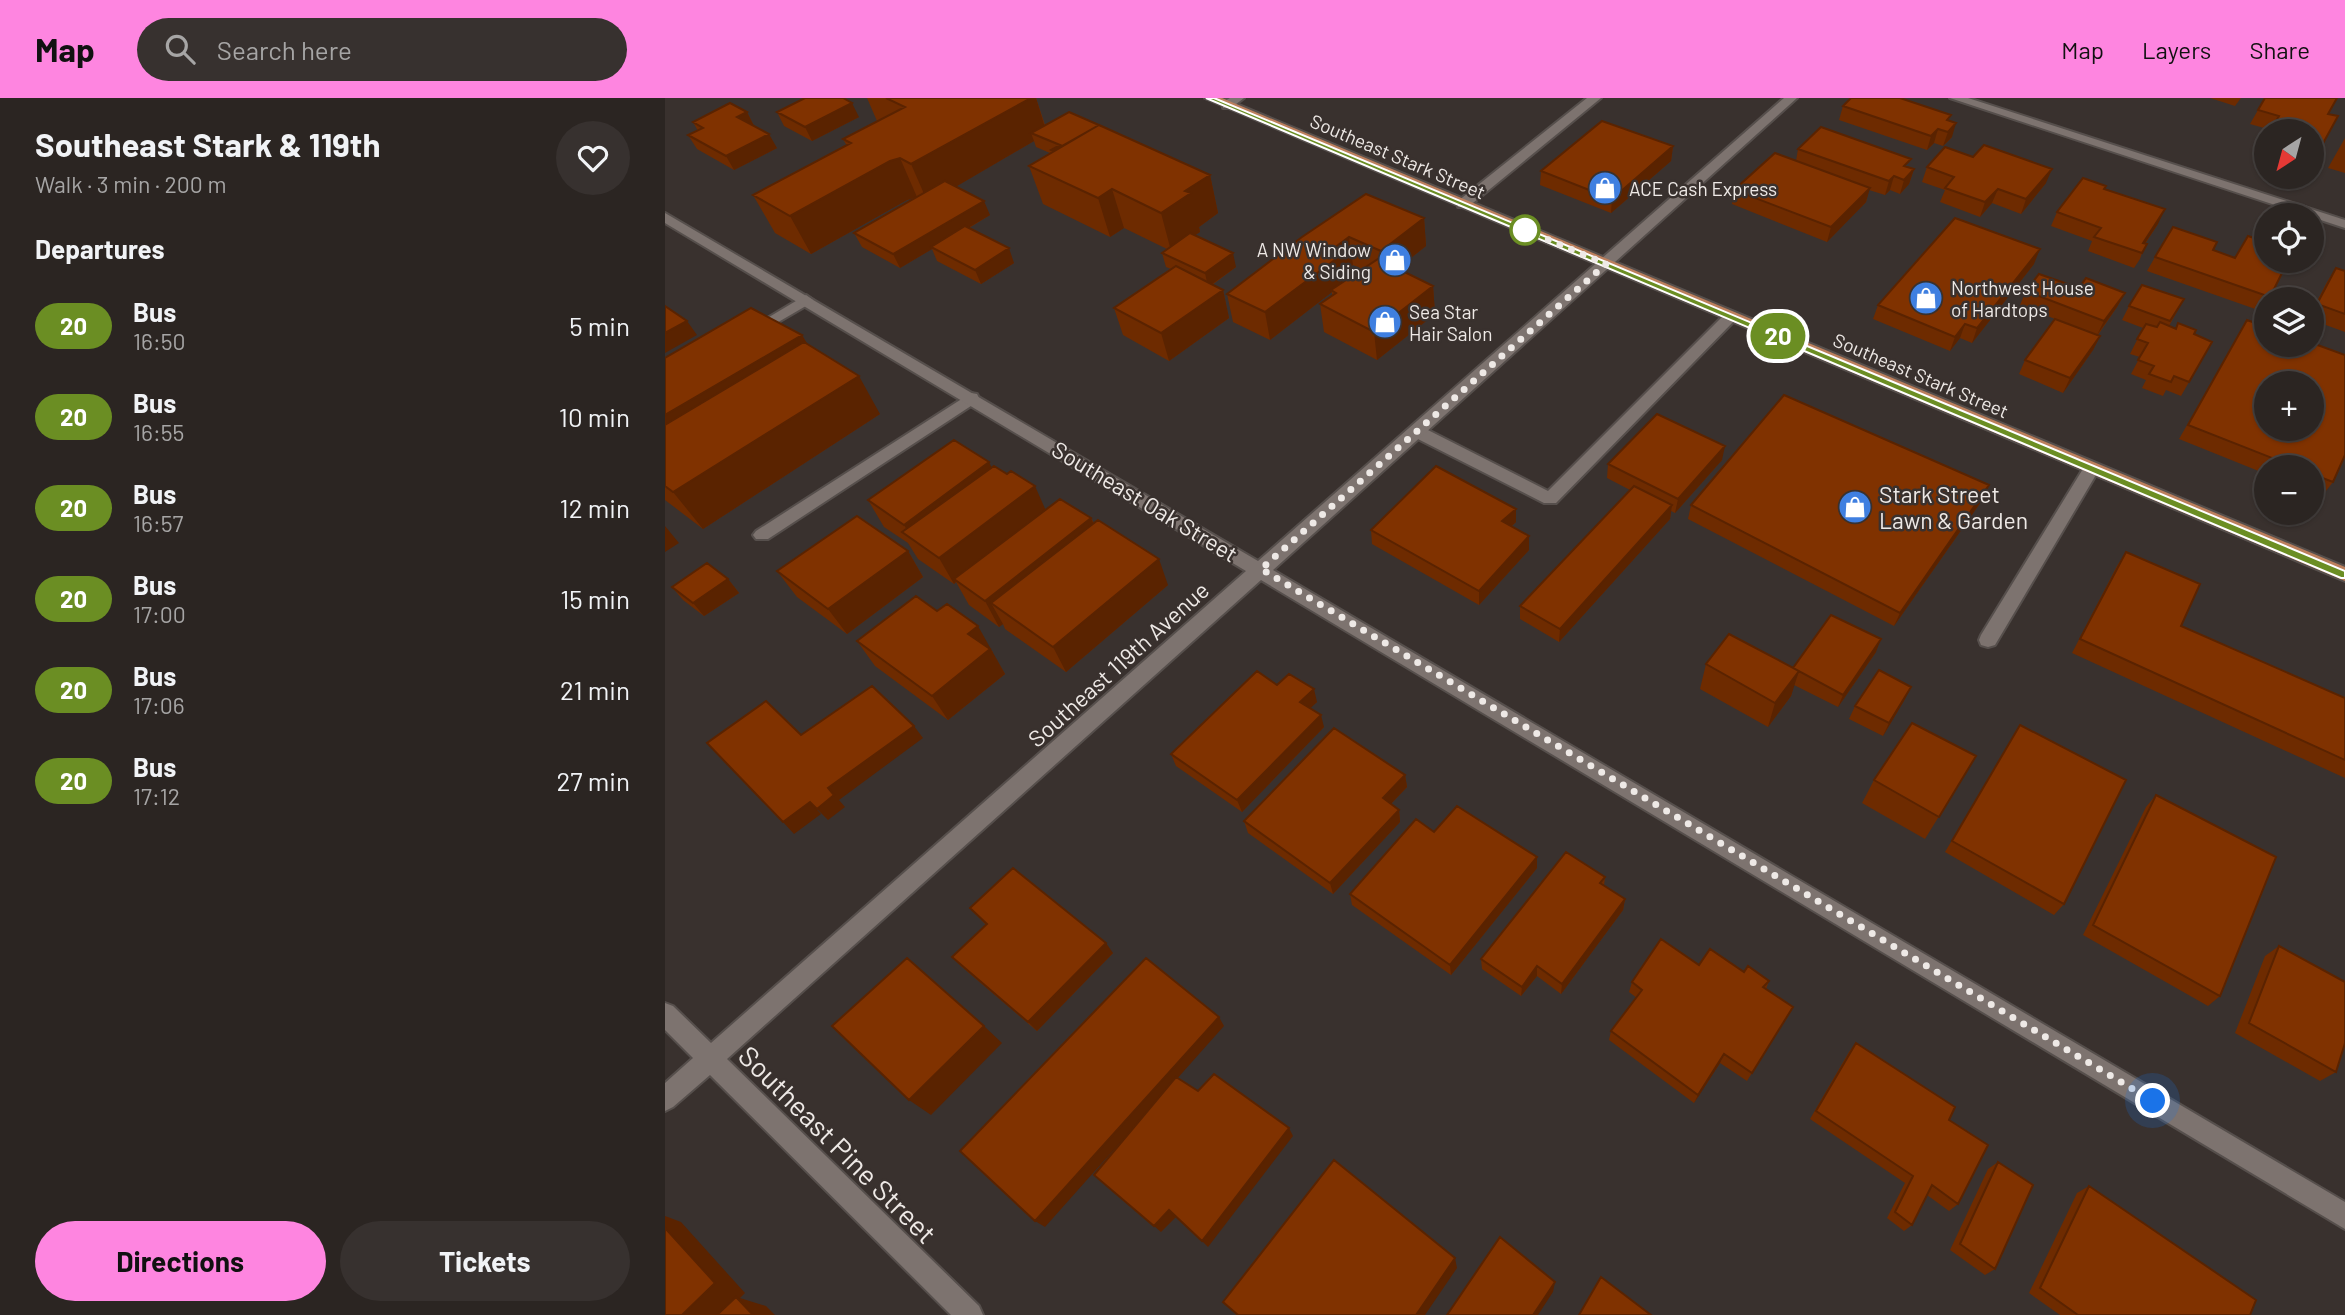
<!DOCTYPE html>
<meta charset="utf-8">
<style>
:root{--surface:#2b2522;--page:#37312f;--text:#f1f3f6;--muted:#a6a5a5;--line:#474240;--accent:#fe85e0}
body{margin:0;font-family:Barlow,sans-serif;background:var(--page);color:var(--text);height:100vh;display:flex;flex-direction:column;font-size:26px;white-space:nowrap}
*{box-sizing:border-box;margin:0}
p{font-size:23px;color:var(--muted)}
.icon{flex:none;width:38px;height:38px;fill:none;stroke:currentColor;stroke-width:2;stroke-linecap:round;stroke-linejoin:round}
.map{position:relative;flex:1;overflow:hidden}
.details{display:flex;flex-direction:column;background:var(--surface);width:665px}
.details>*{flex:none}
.badge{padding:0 14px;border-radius:23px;font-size:24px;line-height:46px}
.needle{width:46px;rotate:216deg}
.controls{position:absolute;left:1589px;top:21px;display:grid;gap:14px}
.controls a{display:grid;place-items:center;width:70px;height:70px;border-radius:50%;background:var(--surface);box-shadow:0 2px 5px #0004,0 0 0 2px var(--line);font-size:35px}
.you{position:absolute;width:35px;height:35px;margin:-18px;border:5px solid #fff;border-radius:50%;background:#1a73e8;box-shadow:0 0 0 10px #1a73e833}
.map>.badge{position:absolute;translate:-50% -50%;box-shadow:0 0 0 4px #fff}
h2{padding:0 35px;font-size:26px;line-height:63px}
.round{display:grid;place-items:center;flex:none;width:74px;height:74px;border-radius:37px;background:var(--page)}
.head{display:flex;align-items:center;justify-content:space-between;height:119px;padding:0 35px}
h1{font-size:33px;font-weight:700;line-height:52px}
.primary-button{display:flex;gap:14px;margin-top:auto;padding:14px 35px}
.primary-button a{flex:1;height:80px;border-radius:42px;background:var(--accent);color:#111;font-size:28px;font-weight:700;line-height:80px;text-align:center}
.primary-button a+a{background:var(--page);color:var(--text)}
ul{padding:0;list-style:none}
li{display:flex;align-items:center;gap:21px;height:91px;padding:0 35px}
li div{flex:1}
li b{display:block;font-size:26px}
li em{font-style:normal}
li .badge{min-width:77px;font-weight:700;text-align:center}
header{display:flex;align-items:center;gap:42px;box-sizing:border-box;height:98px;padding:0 35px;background:var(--accent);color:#111}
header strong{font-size:33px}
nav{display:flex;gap:38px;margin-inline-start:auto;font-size:24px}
.search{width:490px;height:63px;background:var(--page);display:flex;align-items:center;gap:18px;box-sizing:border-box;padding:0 24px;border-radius:38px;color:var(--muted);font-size:26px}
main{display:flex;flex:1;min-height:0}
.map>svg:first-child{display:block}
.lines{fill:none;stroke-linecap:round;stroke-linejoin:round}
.service-casing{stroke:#564f4c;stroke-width:4}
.minor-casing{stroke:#564f4c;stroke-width:4}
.primary-casing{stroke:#564f4c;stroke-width:4}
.service{fill:#7d736f;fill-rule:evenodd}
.minor{fill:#7d736f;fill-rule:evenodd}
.primary{fill:#bc7f5c;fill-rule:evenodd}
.wall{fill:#6e2b00;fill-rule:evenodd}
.shaded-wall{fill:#5a2300}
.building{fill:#803200;stroke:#5a2300;stroke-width:2;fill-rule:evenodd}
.line{fill:#6b8e23;stroke:#fff;stroke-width:2}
.walk{stroke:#eee9e6;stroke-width:7;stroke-dasharray:0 12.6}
.stop-dot{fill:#fff;stroke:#6b8e23;stroke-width:3.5}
.labels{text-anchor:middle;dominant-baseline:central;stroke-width:5;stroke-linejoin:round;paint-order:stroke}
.far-street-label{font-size:19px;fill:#eee9e6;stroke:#39312e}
.far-poi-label{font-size:19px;fill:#eee9e6;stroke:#39312e;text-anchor:start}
.poi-label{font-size:23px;fill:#eee9e6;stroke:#39312e;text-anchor:start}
.street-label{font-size:23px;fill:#eee9e6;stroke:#39312e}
.near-street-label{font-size:28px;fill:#eee9e6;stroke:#39312e}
</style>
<header>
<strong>Map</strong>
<div class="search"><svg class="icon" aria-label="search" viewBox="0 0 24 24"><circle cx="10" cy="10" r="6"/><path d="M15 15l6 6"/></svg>Search here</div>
<nav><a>Map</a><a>Layers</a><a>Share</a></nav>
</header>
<main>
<section class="details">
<div class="head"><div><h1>Southeast Stark &amp; 119th</h1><p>Walk · 3 min · 200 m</p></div><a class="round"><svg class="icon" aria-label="heart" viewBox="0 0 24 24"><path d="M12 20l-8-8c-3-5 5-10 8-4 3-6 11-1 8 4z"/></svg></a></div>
<h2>Departures</h2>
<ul>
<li><span class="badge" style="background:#6b8e23;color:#fff">20</span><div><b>Bus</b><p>16:50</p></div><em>5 min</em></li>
<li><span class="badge" style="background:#6b8e23;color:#fff">20</span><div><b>Bus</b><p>16:55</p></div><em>10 min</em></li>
<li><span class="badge" style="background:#6b8e23;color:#fff">20</span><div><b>Bus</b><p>16:57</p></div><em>12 min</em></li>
<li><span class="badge" style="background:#6b8e23;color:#fff">20</span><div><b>Bus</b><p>17:00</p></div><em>15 min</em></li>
<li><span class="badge" style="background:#6b8e23;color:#fff">20</span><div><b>Bus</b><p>17:06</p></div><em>21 min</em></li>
<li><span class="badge" style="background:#6b8e23;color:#fff">20</span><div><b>Bus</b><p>17:12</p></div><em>27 min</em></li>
</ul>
<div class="primary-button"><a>Directions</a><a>Tickets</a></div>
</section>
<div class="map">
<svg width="1680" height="1217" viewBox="0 0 1680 1217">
<rect width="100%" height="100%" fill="#39312e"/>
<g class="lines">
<defs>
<path id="service" d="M565,0H579L566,10H558V4Z
M922,0H936L803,109H793V103Z
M141,197L148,202L146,205L91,237H81L79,234Z
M1066,213L1071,215L1073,218L1071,221L891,405H879L745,337L743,333L751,327L757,329L883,393L1061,215Z
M306,295L312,296L314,300L312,304L103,441H91L88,437L91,433Z
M1427,364L1435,370L1330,547L1323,549L1316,547L1314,542L1316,537L1421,366Z"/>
<path id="minor" d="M1119,0H1132L608,472L1680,1104V1131L596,482L62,961L314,1208L318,1217H286L45,977L8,1009L0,1013V985L28,960L0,932V905L8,908L46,945L581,473L0,125V115L593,463Z
M1285,0H1303L1680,122V130Z"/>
<path id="primary" d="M540,0H557L1680,469V483Z"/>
</defs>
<use href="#service" class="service-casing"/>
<use href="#minor" class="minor-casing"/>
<use href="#primary" class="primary-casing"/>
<use href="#service" class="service"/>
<use href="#minor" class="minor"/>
<use href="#primary" class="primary"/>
</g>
<path class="wall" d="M202,0H371L380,27L545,77L553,115L534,129L535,134L530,137L571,169L547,187L558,192L564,220L504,263L458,237L449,210L506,171L501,169L497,155L502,151L459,130L445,139L378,106L364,68L385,55L371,49L369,43L290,89L325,117L304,130L349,165L316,186L272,163L267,151L235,170L197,149L189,135L252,99L242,102L146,156L110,135L88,97L182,48L178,41L212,23Z
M1545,0H1576L1570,8Z
M1178,8L1284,23L1287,39L1278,48L1269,45L1262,52L1174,22Z
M1593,12L1673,18L1648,63L1647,33L1606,32L1585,26Z
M82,14L89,28L112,50L69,72L32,51L23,37L33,33L28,24Z
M112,14L194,19L147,43L119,28Z
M1601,40V49L1597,48Z
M1680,40V75L1663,70Z
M1008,48L1006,63L946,115L875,87L876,73Z
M1133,51L1243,70L1249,71L1244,86L1235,96L1225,92L1220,97L1204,92L1201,104L1162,144L1067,106L1069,92L1131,63Z
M1262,69L1381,85L1356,116L1327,105L1315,119L1275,104L1280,92L1257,84Z
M1440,91L1493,126L1480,146L1475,161L1469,170L1423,153L1427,143L1386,128L1392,114Z
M759,120L761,148L732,171L768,188L770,216L712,262L659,234L655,206L667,198V194L605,242L568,224L562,196L637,139ZM688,167L697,171L678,184L677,175Z
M1548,152L1605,199L1603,201H1601V204L1596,213L1482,173L1490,159Z
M1369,166L1307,245L1295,240L1285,253L1208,221L1213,207Z
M1671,170L1680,173V234L1647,222V213L1662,184Z
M1414,190L1460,195L1452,209L1433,237L1435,238L1428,252L1398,295L1354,276L1360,262L1390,221L1355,207L1361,193Z
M1519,201L1504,228L1547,244L1516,298L1501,292L1498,298L1477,290L1481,282L1466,276L1475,259L1465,256L1478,230L1457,222L1464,208Z
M1582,222L1668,384L1657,398L1647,394V369H1601V376L1514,341Z
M137,237L142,246L215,316L38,431L0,402V260Z
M1057,362L1010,415L1006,413L1005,421L894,544L855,521V508L965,392L942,380L943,366Z
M326,370L380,412L426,420L429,425L503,487L401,574L340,531L338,526L334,529L304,507L291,484L289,486L253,461L243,445L219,429L203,402Z
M1318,401L1229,528L1023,421L1026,407Z
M851,424L847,428L864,438V452L814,507L707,446L706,432Z
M243,453L258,479L182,536L132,499L112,473Z
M1461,454L1516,528L1680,600V680L1407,555L1452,468Z
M63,481L74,495L39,518L18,502L7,489Z
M192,543L328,553L327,554L340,576L283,622L210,568Z
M1211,554L1173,609L1129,587L1126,598L1103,629L1035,591L1041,566L1128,570Z
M612,587L652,604L645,610L659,629L577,714L511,668L506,656Z
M1240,601L1218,638L1184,621L1190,608Z
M1355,627L1399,806L1389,817L1280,754Z
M1311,658L1260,741L1197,705L1209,682Z
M740,677L742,689L726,706L734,712L735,724L668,796L583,735L579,723Z
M1491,697L1555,898L1543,908L1418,837L1481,709Z
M769,734L872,770L786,877L687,807L685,796Z
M940,779L939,788L960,801L958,812L896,896L872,878L856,898L817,871L816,861Z
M305,810L448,855L372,933L297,869L287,859L321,827Z
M1614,848L1671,974L1655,983L1570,935L1600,858Z
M1034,867L1079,874L1104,883L1101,891L1122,918L1082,983L1055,965L1029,1005L944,942L946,933L972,900L964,894L967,884Z
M1191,945L1284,1022L1293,1106L1284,1113L1262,1097L1247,1127L1239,1133L1222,1120L1240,1085L1145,1021L1184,954Z
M1333,1064L1330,1171L1320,1177L1285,1152L1323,1071Z
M1424,1088L1585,1217H1395L1364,1195L1412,1095Z"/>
<path class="shaded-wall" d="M366,0H371L382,36L366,35L369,43L263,105L246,66Z
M187,5L194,19L147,43L140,29Z
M82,14L89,28L72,19Z
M1291,25L1287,39L1278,48L1283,34Z
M1273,31L1269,45L1262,52L1266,38Z
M104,36L112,50L69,72L61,58Z
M1008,48L1006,63L946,115L947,101Z
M235,60L252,99L242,102L146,156L125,118L225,63Z
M1249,71L1244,86L1235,96L1239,82Z
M1387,71L1381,85L1356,116L1361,101Z
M545,77L553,115L534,129L535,134L506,153L496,115L520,93Z
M1229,78L1225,92L1220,97L1224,83Z
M1205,90L1201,104L1162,144L1166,129Z
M447,91L459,130L445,139L433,100Z
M1333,91L1327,105L1315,119L1320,104Z
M319,103L325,117L269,150L266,149L267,151L235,170L228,156Z
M1500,111L1493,126L1474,154L1478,145Z
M759,120L761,148L719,181L716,153Z
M684,139L688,167L677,175L679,185L666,192L667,194L605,242L600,214L665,153Z
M344,150L349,165L316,186L310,172Z
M1375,151L1369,166L1307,245L1312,230Z
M568,155L571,169L543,189L540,175Z
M768,188L770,216L712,262L709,234Z
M558,192L564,220L504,263L496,235Z
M1460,195L1452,209L1432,237L1439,223Z
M22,223L32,237L0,255V235Z
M1300,226L1295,240L1285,253L1290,239Z
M137,237L153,264L0,356V317Z
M1435,238L1428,252L1398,295L1405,280Z
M194,278L215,316L38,431L8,394Z
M1060,348L1057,362L1010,415L1013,401Z
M324,364L337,391L248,442L239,427Z
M1324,387L1318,401L1229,528L1235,515Z
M370,388L382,415L289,481L291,484L289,486L274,460Z
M1007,407L1005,421L894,544L895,531Z
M851,411V424L837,437V423Z
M426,420L437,447L326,505L338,526L334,529L320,503Z
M0,428L14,445L0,454Z
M864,438V452L814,507V493Z
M243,453L258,479L182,536L163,511Z
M494,461L503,487L401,574L388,549Z
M63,481L74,495L39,518L28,505Z
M313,528L340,576L283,622L267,598L303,536Z
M1216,541L1211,554L1173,609L1178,597Z
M1134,573L1126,598L1103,629L1110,605Z
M1246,589L1240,601L1218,638L1224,625Z
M649,591L652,604L638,617L635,604Z
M656,617L659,629L577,714L572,702Z
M249,628L258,640L174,702L180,709L163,722L152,711L163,690Z
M740,677L742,689L720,712L718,700Z
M145,704L156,716L129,736L118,724Z
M734,712L735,724L668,796L665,785Z
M872,759V770L786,877L785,867Z
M960,801L958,812L896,896L897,886Z
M441,845L448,855L372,933L363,924Z
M872,868V878L856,898L857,889Z
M554,919L559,928L380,1129L370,1123Z
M319,928L337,945L266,1017L244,1002Z
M1059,956L1055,965L1029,1005L1033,997Z
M624,1030L628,1038L543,1149L537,1143Z
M504,1112L511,1119L496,1134L489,1128Z
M0,1118L16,1124L80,1195L75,1200L101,1208L110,1217H17L0,1130Z
M790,1160L792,1170L760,1217H751Z
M890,1184L888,1194L873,1217H868Z"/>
<path class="building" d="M140,0H178L187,5L140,29L112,14Z
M221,0H366L246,66L235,60L225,63L125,118L88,97L186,45L178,41L240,9Z
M1186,0H1235L1286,17L1282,22L1291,25L1283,34L1273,31L1266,38L1178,8Z
M1600,0H1672L1663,16L1673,18L1656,49L1647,46V33H1605L1614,18L1593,12Z
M65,5L82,14L72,19L104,36L61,58L23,37L38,30L28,24Z
M404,14L443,31L434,27L388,53L386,52L395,47L366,35Z
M937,23L1008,48L947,101L876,73Z
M434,27L545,77L520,93L526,95L496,115L447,91L433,100L364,68Z
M1156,29L1246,61L1239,68L1249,71L1239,82L1229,78L1224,83L1133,51Z
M1319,47L1387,71L1361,101L1333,91L1320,104L1280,90L1289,79L1262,69L1280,49L1308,59Z
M1110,55L1205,90L1166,129L1069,92Z
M1418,80L1441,88L1439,91L1500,111L1478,145L1482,146L1477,155L1429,139L1436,130L1392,114Z
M280,83L319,103L228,156L189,135Z
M701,96L759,120L716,153L684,139L665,153L675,158L600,214L562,196L637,139Z
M1290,120L1375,151L1312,230L1300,226L1290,239L1213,207Z
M300,128L344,150L310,172L266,149Z
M1508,129L1552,144L1548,152L1570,160L1583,138L1601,144V163H1623L1605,199L1490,159Z
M525,135L568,155L540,175L497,155Z
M713,161L768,188L709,234L655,206L671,195L666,192Z
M511,168L558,192L496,235L449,210Z
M1671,170L1680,173V216L1652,206Z
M1374,176L1414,190L1421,180L1460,195L1439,223L1361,193Z
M1477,187L1519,201L1505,223L1464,208Z
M0,208L22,223L0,235Z
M86,210L137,237L0,317V260Z
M1390,221L1435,238L1405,280L1360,262Z
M1582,222L1601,229V247H1647V245L1680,257V357L1668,384L1647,376V369H1630L1523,327ZM1601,285H1647V331H1601Z
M1495,224L1511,231L1513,225L1531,232L1529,236L1547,244L1524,284L1509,278L1506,284L1484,276L1489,268L1473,262L1483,245L1472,241L1481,226L1492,229Z
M139,244L194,278L8,394L0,388V327Z
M1119,297L1324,387L1235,515L1026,407Z
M992,316L1060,348L1013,401L943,366Z
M289,342L324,364L239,427L203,402Z
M329,368L342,376L346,373L370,388L274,460L237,434Z
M771,368L851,411L837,423L864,438L814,493L706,432Z
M969,388L1007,407L895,531L855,508Z
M395,401L426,420L320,503L289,481Z
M192,418L243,453L163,511L112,473Z
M433,422L494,461L388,549L326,505Z
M1461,454L1535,486L1516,528L1680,600V662L1415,541Z
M42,465L63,481L28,505L7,489Z
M251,498L272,513L282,506L313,528L303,536L325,551L267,598L192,543Z
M1166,517L1216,541L1178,597L1128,570Z
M1064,536L1134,573L1110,605L1041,566Z
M1214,572L1246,589L1224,625L1190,608Z
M592,573L612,587L624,576L649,591L635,604L656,617L572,702L506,656Z
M207,588L249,628L163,690L169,697L152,711L145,704L118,724L42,645L101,603L136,637Z
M1247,625L1311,658L1274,719L1209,682Z
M1355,627L1461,682L1399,806L1287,743Z
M669,630L740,677L718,700L734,712L665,785L579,723Z
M1491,697L1611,759L1555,898L1428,827Z
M792,708L872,759L785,867L685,796L751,721L769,734Z
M901,754L940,779L935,785L960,801L897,886L872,868L857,889L816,861Z
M348,770L441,845L363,924L287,859L322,826L305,810Z
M996,841L1034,867L1045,851L1079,874L1083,868L1104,883L1098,889L1128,909L1087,975L1059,956L1033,997L946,933L977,892L967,884Z
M1614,848L1680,884V945L1671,974L1584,925Z
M242,860L319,928L244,1002L167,928Z
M481,860L554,919L370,1123L295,1053Z
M1191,945L1290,1009L1284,1022L1323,1047L1293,1106L1267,1087L1247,1127L1230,1114L1248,1078L1151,1013Z
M549,976L624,1030L537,1143L504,1112L489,1128L429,1077L511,979L533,993Z
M669,1062L790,1160L751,1217H573L558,1204Z
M1333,1064L1368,1087L1330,1171L1295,1146Z
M1424,1088L1591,1202L1585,1217H1413L1375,1190Z
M0,1130L50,1185L17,1217H0Z
M835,1139L890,1184L868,1217H782Z
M936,1179L986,1217H914Z
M71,1199L88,1217H52Z"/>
<path class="line" d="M541,0H549L1680,473V480H1676Z"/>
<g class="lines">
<path class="walk" d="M860,132L941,166L596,471L1488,1003"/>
</g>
<defs>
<symbol id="shop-disc" viewBox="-11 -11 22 22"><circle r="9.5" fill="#3f7fe0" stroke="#39312e"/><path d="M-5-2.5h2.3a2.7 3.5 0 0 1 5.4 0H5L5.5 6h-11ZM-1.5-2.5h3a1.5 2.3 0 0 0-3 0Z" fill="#fff"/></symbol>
</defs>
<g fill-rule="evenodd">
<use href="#shop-disc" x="921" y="71" width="38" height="38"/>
<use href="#shop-disc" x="711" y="143" width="38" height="38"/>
<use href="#shop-disc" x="1242" y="181" width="38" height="38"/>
<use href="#shop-disc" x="701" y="205" width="38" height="38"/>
<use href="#shop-disc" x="1171" y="390" width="38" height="38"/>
</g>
<circle class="stop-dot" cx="860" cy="132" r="14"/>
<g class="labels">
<g class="far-street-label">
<text transform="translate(733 58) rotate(23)">Southeast Stark Street</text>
<text transform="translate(1256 277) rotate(23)">Southeast Stark Street</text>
</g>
<g class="far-poi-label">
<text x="964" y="90">ACE Cash Express</text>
<text x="706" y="151" text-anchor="end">A NW Window<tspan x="706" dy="22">&amp; Siding</tspan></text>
<text x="1286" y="189">Northwest House<tspan x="1286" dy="22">of Hardtops</tspan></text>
<text x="744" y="213">Sea Star<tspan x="744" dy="22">Hair Salon</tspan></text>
</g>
<g class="poi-label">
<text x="1214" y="396">Stark Street<tspan x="1214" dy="26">Lawn &amp; Garden</tspan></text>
</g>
<g class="street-label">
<text transform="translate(480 403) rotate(31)">Southeast Oak Street</text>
<text transform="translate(453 566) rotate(-42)">Southeast 119th Avenue</text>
</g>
<g class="near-street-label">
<text transform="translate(173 1046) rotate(45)">Southeast Pine Street</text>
</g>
</g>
</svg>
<div class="controls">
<a><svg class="needle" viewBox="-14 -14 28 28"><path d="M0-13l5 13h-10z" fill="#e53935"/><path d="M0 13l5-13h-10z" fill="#a6a5a5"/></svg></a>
<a><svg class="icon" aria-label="locate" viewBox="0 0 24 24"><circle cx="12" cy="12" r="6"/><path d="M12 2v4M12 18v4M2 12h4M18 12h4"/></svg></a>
<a><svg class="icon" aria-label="layers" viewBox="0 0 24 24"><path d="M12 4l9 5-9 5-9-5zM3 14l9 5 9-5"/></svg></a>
<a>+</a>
<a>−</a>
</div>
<div class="you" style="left:1488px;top:1003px"></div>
<b class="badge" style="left:1113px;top:238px;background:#6b8e23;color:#fff">20</b>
</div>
</main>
